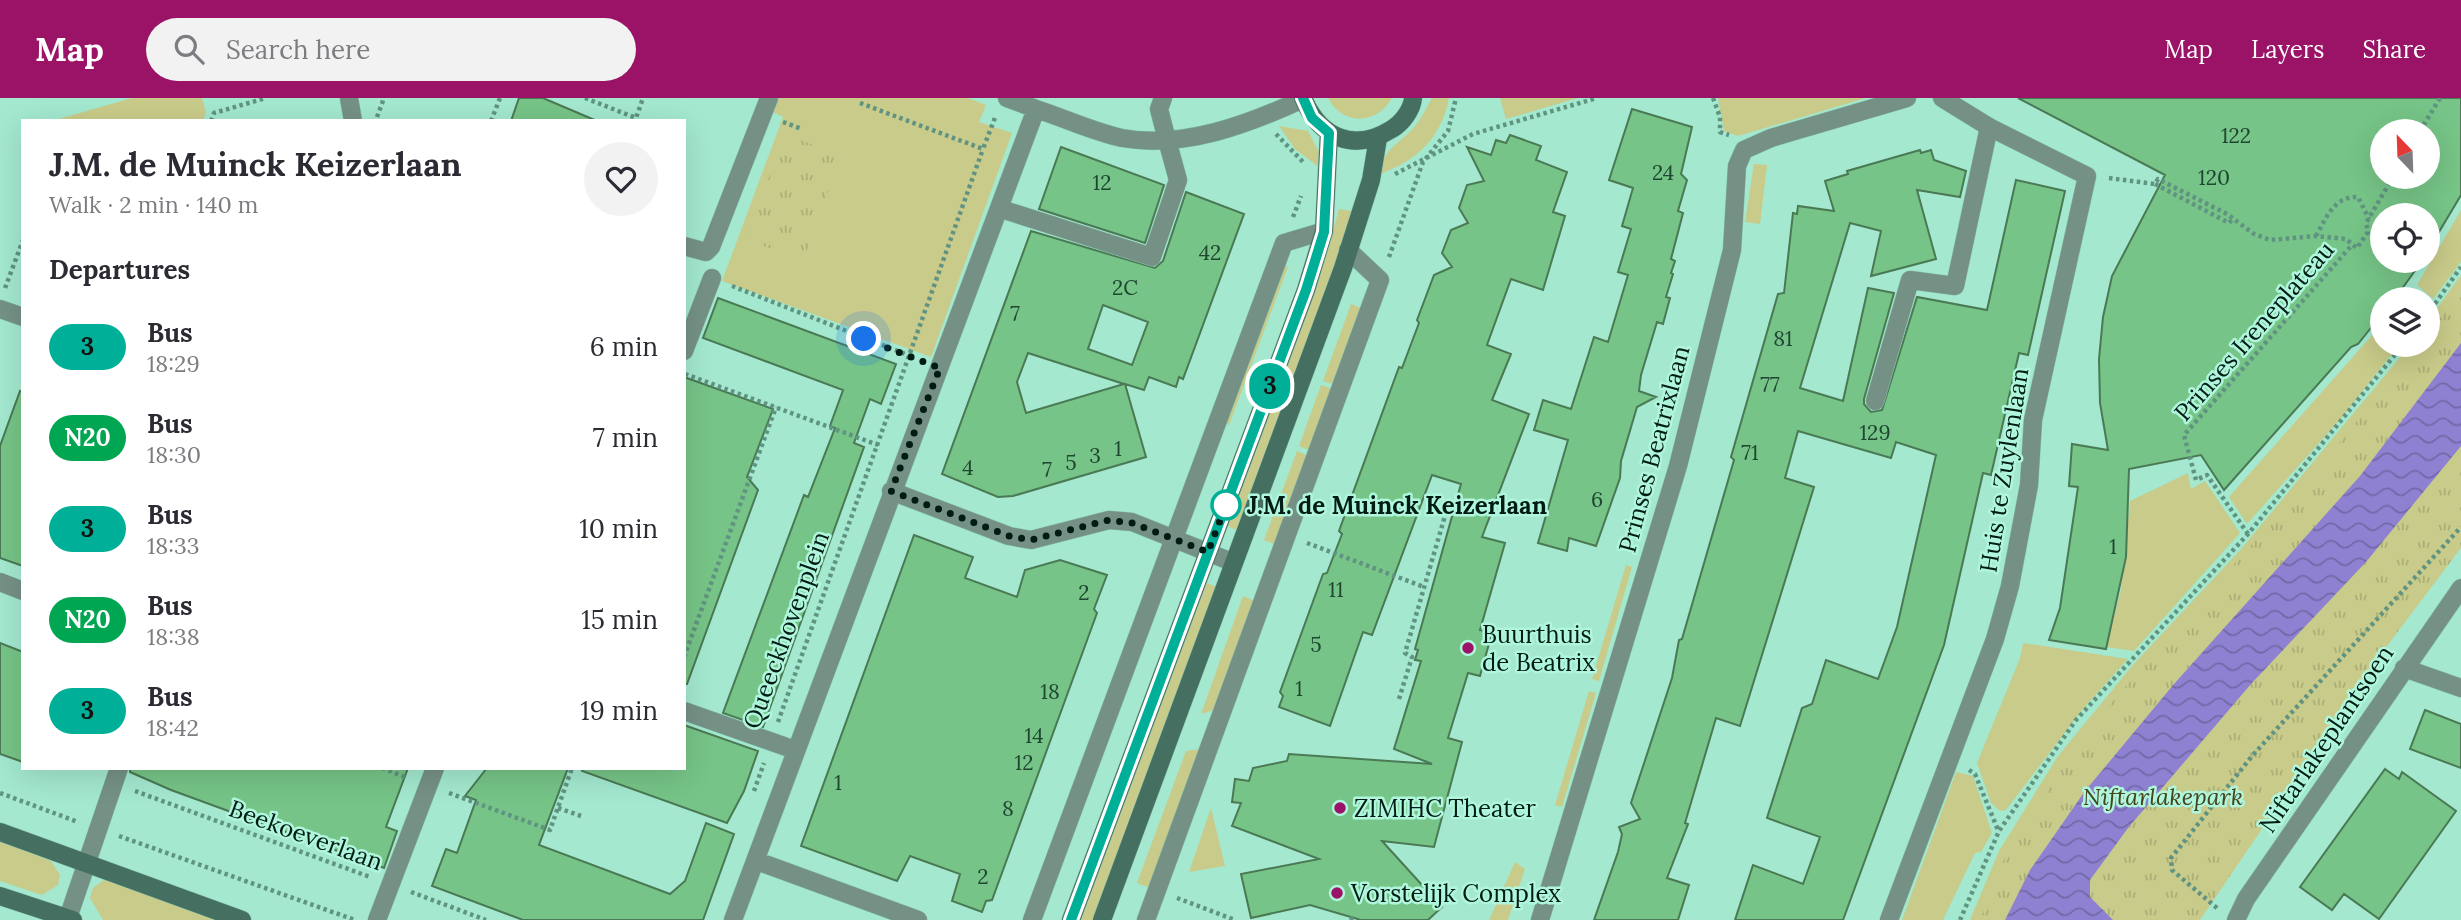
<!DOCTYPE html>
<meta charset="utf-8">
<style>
:root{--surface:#fff;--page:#f2f2f3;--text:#2b2b33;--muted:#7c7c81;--accent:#9a1366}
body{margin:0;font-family:Lora,serif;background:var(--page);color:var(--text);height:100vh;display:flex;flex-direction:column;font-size:26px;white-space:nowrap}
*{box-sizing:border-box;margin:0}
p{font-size:23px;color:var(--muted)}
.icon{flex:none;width:38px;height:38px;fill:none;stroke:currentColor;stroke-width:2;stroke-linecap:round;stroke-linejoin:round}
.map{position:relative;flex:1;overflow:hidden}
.details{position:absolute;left:21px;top:21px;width:665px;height:651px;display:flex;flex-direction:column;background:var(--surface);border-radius:0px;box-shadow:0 7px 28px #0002}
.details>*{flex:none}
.badge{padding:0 14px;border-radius:23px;font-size:24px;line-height:46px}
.needle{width:46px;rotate:337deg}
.buttons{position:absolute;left:2370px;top:21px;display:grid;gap:14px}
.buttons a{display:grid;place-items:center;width:70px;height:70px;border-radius:50%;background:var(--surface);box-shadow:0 7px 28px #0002;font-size:35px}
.you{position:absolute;width:35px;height:35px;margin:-18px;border:5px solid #fff;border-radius:50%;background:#1a73e8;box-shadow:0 0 0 10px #1a73e833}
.map>.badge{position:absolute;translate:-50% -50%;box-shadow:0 0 0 4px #fff}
h2{padding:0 28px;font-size:26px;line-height:63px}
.round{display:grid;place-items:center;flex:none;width:74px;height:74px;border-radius:37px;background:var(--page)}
.overview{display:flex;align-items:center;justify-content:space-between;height:119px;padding:0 28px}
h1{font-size:33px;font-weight:700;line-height:52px}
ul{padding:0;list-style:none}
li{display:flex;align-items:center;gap:21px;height:91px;padding:0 28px}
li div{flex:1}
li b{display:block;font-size:26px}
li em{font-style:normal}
li .badge{min-width:77px;font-weight:700;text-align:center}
header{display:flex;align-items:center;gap:42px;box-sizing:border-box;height:98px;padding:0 35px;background:var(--accent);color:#fff}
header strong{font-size:33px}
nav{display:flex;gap:38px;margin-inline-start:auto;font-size:24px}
.search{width:490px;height:63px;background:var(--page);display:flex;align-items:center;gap:18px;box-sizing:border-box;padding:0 24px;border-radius:38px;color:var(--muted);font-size:26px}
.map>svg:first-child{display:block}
.grass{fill:#c9cb8a}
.park{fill:url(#park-tufts)}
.water{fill:url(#water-waves)}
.building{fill:#76c487;stroke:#4a7954;stroke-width:2;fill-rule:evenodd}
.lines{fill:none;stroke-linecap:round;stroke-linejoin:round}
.lane-casing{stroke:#86c3ad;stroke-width:19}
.street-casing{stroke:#86c3ad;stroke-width:19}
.secondary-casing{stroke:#86c3ad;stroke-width:19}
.path{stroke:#609381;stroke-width:4.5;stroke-dasharray:3.5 3.5;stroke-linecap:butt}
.lane{stroke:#759186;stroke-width:18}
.street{stroke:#759186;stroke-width:18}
.secondary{stroke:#456f60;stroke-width:18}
.line-casing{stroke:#fff;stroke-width:16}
.line{stroke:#00af98;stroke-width:10}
.walk{stroke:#011c14;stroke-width:7;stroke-dasharray:0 12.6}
.stop-dot{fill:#fff;stroke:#00af98;stroke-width:3.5}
.poi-dot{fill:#9a1366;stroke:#b0f6dc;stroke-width:2.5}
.labels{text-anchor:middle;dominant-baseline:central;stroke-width:5;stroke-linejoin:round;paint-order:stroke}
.number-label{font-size:21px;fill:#1e4631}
.street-label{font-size:24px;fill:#011c14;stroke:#b0f6dc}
.stop-label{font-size:24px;font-weight:bold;fill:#011c14;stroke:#b0f6dc;text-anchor:start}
.poi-label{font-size:24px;fill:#011c14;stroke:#b0f6dc;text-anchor:start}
.park-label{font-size:24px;font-style:italic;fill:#44451d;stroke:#b0f6dc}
</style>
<header>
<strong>Map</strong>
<div class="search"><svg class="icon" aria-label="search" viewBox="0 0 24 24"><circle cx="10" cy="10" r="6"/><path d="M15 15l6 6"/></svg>Search here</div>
<nav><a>Map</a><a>Layers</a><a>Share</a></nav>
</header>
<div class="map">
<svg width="2461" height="822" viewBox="0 0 2461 822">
<defs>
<pattern id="park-tufts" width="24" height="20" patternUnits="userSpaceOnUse" patternTransform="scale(1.75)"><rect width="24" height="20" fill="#c9cb8a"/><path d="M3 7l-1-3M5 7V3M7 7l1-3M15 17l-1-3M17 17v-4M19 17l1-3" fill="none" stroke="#abae76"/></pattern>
<pattern id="water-waves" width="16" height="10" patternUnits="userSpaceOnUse" patternTransform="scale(1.75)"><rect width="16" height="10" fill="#8e81d1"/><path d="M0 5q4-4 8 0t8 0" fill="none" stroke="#7269a8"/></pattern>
</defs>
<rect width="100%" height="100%" fill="#a3e8cf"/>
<path class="grass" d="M132,0H202L206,14L203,23H52Z
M778,0H968L986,7L979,24L1012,35L931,259L722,183L783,19L773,14Z
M1328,0H1392C1377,27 1342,28 1328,0Z
M1432,0H1449C1441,40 1418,62 1380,76C1380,50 1406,43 1418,24C1424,16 1427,8 1432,0Z
M1500,0H1578L1506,21Z
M1718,0H1866L1738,38L1724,33Z
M1279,28L1308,33L1322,60L1320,70L1295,51Z
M1754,66L1767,67L1760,126L1745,124Z
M1339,111L1353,113L1343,148L1236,432L1225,427L1330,144Z
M2461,112V164L2433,201L2417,187Z
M1281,166L1288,169L1229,327L1223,324Z
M2461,177V245L2005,822H1970L1999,753L2058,658L2132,568L2242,450L2410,247H2427V224Z
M1351,206L1363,211L1335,287L1323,283Z
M2382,226V247H2399L2342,319L2247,426L2229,399Z
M1321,287L1333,291L1311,353L1299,348Z
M1297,353L1309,358L1276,447L1264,442Z
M2188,375L2191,391L2205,383L2240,435L2134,553L2106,549L2121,492L2130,403Z
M1626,467L1632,469L1599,583L1592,581Z
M1204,484L1217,489L1094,822H1079Z
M1243,498L1255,503L1214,612L1201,616Z
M2023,545L2128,561L2082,612L2006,712L2000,713L1991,705L1977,665L2020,560Z
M1589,593L1596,595L1562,709L1555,707Z
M1199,651L1150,790L1137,785L1186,653Z
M1956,674L1973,678L1992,735L1981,754L1975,755L1943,822H1902Z
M1211,710L1225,768L1189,774Z
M0,743L51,763L60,777L58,787L42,797L0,783Z
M1515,764L1525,771L1508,822H1489Z
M107,780L223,822H103L90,800L93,790Z"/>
<path class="park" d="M785,37L841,56L803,163L746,141Z
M2461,195V450L2384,552L2200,822H1980L2006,756L2083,637L2312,378L2419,247H2427V236Z"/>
<path class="water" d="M2461,245V348L2366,464L2251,586L2128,730L2090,782V799L2113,822H2005L2030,772L2085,693L2174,586L2360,378Z"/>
<path class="building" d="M519,0H543L597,23H511Z
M2018,0H2461V97L2427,154V117H2382V163H2422L2396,199L2382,201V216L2358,246L2351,249L2224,392L2201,357L2129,371L2126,459L2106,551L2049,542L2060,510L2078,389L2069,388L2072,346L2108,352L2100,305L2099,261L2103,219L2112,178L2165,77ZM2382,33H2427V79H2382Z
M1632,11L1692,29L1681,76L1687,82L1678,113L1683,115L1671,161L1675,163L1671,175L1673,176L1666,199L1670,200L1663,226L1657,224L1641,277L1639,293L1656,299L1637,309L1621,363L1620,380L1596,448L1569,440L1567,453L1538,445L1568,342L1534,332L1543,302L1571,311L1594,239L1608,244L1628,177L1618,174L1631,131L1622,128L1633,90L1609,82Z
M1510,37L1541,48L1536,62L1567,74L1553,114L1565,118L1543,192L1511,181L1487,247L1511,256L1492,302L1529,316L1482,439L1505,445L1480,532L1492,535L1480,578L1468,575L1448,640L1462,644L1434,749L1382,743L1442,809L1428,822H1361L1310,807L1251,820L1241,776L1319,761L1232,728L1241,705L1232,704L1235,681L1249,683L1253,670L1287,663L1289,656L1432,666L1394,651L1421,563L1415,562L1418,552L1415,551L1461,386L1432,377L1372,537L1363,534L1330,628L1279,609L1283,598L1280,594L1323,476L1327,475L1342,436L1339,433L1399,269L1402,270L1419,225L1417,222L1434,177L1452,169L1442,155L1451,132L1468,125L1459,110L1467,87L1484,83L1467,49L1491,57L1496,42L1506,45Z
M1061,49L1164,87L1145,145L1039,111Z
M1920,52L1921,55L1931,52L1934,62L1966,73L1960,99L1917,92L1936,161L1871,178L1881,133L1850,125L1800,290L1843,303L1868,190L1894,195L1864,301V306L1871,314L1882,312L1917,199L1987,212L2016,82L2065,93L2028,257L2019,255L1991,377L1983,375L1944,547L1843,822H1735L1753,767L1803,786L1820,739L1767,720L1802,610L1812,606L1826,562L1878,581L1897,529L1936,357L1896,344L1891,360L1798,333L1785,380L1814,389L1740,628L1716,620L1685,725L1688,726L1667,780L1689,787L1678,822H1594L1618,754L1622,736L1619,729L1640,721L1631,705L1672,580L1679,542L1682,541L1734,362L1731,359L1778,196L1784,195L1793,115L1797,116L1798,108L1834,113L1825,83L1848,76L1847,73Z
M1186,94L1244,116L1183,281L1179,279L1176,289L1149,279L1144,292L1125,286L1146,359L1013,398L998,399L942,376L1031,133L1155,170L1163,163ZM1103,207L1148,224L1132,267L1088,251ZM1028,255L1124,286L1026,315L1017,284Z
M718,200L896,266L881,306L870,301L854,345L864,349L763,629L723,615L804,397L808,399L835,330L830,328L843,292L703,240Z
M684,279L773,311L747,379L758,392L687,586H684Z
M20,293L23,294V468L0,460V348Z
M914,437L973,459L965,480L1017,499L1025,472L1060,462L1107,477L1094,511L1097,515L1014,742L992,802L986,803L982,814L952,803L960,776L910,758L897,783L801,748Z
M0,545L23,554V664L0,656Z
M2425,612L2461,626V670L2410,651Z
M684,627L758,653L744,693L727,725L582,673L583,670H684Z
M130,670H408L386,729L397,733L384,770L171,692L130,674Z
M487,670H568L539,747L670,796L685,783L706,725L734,736L703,822H523L432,788L446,751L457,755L476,702L465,698Z
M2385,671L2399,681L2402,674L2456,713L2379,821L2344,796L2332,812L2300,789Z"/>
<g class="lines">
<defs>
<path id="lane" d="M1001,111L1152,159L1178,82L1167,42
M1875,303L1910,182L1955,188L1989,29"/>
<path id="street" d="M349,0L353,23
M1163,0L1159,11L1167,42
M1036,11C1064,20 1094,34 1122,40C1184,51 1249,26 1303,1
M684,148L706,154L711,149L769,0
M0,211L23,219
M684,253L712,180
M891,393L1009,438L1031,442L1109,422L1132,424L1232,464
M0,484L23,493
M2404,570L2461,590
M684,613L795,652
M757,763L918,822
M68,820L119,670
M377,822L435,670
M733,822L1036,11L1007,0
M1032,822L1284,145L1324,133
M1146,822L1380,182L1348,152
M1540,822L1678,368L1732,152L1737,68L1744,52L1771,40L1907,0
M1889,822L1995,541L2010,488L2029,387L2033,322L2087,78L1989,29L1942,0
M2236,822L2246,801L2461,490"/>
<path id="secondary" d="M1303,0C1320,40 1354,55 1392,31C1402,25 1412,12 1413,0
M0,734L242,822
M0,798L73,822
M1071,822L1306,192L1324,133L1329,35
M1102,822L1343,170L1371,82L1378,40"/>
</defs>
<use href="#lane" class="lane-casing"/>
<use href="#street" class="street-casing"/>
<use href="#secondary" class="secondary-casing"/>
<path class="path" d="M585,0L636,20L643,0
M1713,0L1720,19V34L1729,37
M860,5L983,51L996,17
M377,19L384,0
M211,23L214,15L266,0
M491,23L500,0
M783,24L802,31
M2420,33L2440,0
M1276,36L1304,65
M1395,76L1473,36L1597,0
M2109,80L2155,86L2158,81L2227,116L2254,136L2270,142L2316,138L2346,141L2357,150L2368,134L2366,125L2393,79
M2155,86L2229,125L2233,121
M1293,119L1301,98
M2316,138C2326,120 2334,98 2358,99L2369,121
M1389,159L1423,64L1448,33L1456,0
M732,188L913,259
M5,190L23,142
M2427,217L2461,169
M685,276L878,347
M2248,436L2207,377L2196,382L2184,337L2352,147
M1307,445L1424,489
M684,559L776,309
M1399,601L1412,559L1405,555L1447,411L1450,412
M778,624L983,51
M382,670L408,680
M1969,672L1975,676L1998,732
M135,693L370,779
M754,693L764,665
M0,695L78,724
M449,695L550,732L572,670
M558,710L581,718
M119,738L355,822
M411,794L486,822
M1177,800L1235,822
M2217,810L2172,772L2171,760L2252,658L2461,429
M1351,822L1352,819
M1960,822L1999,733L2076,622L2248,436L2403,247"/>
<use href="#lane" class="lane"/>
<use href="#street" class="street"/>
<use href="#secondary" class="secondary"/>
</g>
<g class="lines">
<defs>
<path id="line" d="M1071,822L1306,192L1324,134L1329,35L1312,20L1303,0"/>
</defs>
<use href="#line" class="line-casing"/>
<use href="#line" class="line"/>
<path class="walk" d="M864,241L940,270L891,393L1009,438L1031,442L1109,422L1132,425L1208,454L1226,407"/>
</g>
<circle class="stop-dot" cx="1226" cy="407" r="14"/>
<g class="poi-dot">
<circle cx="1468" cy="550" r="7"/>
<circle cx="1340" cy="710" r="7"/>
<circle cx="1337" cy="795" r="7"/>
</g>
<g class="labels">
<g class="number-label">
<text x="2236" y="37">122</text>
<text x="1663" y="74">24</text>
<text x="2214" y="79">120</text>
<text x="1102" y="84">12</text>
<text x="1210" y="154">42</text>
<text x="1125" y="189">2C</text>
<text x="1015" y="215">7</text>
<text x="1783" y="240">81</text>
<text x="1770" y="286">77</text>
<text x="1875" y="334">129</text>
<text x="1118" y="350">1</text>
<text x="1750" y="354">71</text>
<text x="1095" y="357">3</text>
<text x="1071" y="364">5</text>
<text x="968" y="369">4</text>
<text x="1047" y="371">7</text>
<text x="1597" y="401">6</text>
<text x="2113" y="448">1</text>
<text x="1336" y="491">11</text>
<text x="1084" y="494">2</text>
<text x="1316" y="546">5</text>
<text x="1299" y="590">1</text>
<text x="1050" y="593">18</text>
<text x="1034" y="637">14</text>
<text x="1024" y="664">12</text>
<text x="838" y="684">1</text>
<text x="1008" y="710">8</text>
<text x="983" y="778">2</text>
</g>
<g class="street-label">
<text transform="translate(2254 233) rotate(-49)">Prinses Ireneplateau</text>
<text transform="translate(1654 351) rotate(-75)">Prinses Beatrixlaan</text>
<text transform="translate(2004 372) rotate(-81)">Huis te Zuylenlaan</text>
<text transform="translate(786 532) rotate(-70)">Queeckhovenplein</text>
<text transform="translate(2326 641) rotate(-56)">Niftarlakeplantsoen</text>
<text transform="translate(306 737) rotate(20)">Beekoeverlaan</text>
</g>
<g class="stop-label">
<text x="1247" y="407">J.M. de Muinck Keizerlaan</text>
</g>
<g class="poi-label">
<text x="1482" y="536">Buurthuis<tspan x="1482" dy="28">de Beatrix</tspan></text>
<text x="1354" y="710">ZIMIHC Theater</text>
<text x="1351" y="795">Vorstelijk Complex</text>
</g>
<g class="park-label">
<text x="2163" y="698">Niftarlakepark</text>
</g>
</g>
</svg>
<div class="buttons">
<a><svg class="needle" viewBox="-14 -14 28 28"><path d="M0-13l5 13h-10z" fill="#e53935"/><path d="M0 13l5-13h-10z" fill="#7c7c81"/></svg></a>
<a><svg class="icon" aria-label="locate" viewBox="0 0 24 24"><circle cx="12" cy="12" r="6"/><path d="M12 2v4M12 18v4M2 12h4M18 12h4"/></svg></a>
<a><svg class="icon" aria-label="layers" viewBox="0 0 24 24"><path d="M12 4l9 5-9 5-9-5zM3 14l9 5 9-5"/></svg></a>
</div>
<div class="you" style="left:864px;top:241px"></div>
<b class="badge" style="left:1270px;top:288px;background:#00af98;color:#111">3</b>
<section class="details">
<div class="overview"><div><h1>J.M. de Muinck Keizerlaan</h1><p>Walk · 2 min · 140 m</p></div><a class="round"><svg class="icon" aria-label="heart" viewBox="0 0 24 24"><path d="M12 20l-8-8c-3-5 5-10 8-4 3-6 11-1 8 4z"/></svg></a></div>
<h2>Departures</h2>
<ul>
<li><span class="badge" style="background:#00af98;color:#111">3</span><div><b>Bus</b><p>18:29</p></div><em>6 min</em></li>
<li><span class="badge" style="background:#00a651;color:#fff">N20</span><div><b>Bus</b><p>18:30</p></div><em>7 min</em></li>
<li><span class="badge" style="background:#00af98;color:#111">3</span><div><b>Bus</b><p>18:33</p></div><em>10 min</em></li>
<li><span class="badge" style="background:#00a651;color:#fff">N20</span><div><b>Bus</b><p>18:38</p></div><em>15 min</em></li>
<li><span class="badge" style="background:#00af98;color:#111">3</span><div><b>Bus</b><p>18:42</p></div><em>19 min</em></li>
</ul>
</section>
</div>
